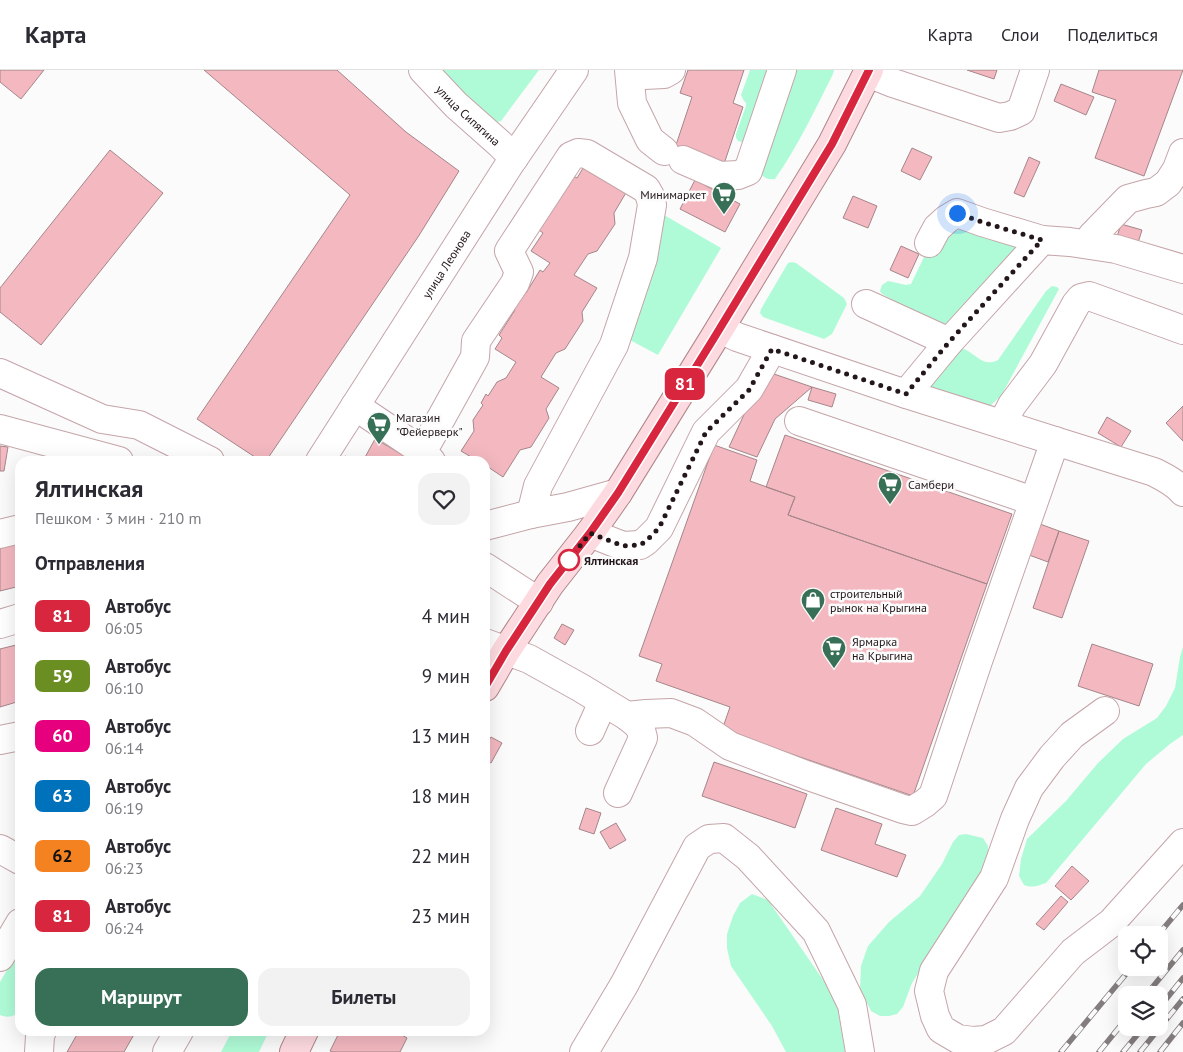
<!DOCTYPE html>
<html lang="ru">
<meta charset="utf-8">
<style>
:root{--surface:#fff;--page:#f2f2f3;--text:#2b2b33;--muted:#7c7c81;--line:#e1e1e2;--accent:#387057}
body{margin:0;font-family:"PT Sans",sans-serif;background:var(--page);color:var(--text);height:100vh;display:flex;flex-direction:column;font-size:19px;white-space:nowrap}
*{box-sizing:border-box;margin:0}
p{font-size:16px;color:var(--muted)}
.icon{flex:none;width:28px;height:28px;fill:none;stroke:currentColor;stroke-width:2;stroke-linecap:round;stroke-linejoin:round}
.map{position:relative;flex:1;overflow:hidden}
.sheet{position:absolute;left:15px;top:386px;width:475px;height:580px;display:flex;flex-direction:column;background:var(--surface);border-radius:15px;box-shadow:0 5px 20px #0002}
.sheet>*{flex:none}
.badge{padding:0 10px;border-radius:8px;font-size:18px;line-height:32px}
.buttons{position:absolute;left:1118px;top:856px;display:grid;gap:10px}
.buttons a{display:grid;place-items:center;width:50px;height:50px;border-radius:10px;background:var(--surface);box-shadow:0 5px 20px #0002;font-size:25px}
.you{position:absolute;width:25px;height:25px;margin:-12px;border:4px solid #fff;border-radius:50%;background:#1a73e8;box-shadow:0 0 0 8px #1a73e833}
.map>.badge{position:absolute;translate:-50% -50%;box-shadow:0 0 0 2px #fff}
h2{padding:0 20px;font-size:19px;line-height:45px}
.round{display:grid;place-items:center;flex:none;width:52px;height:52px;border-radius:15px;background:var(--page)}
.overview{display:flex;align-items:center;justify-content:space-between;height:85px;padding:0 20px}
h1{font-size:24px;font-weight:700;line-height:38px}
.primary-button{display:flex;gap:10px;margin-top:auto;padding:10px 20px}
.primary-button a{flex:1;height:58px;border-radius:15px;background:var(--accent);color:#fff;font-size:20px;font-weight:700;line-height:58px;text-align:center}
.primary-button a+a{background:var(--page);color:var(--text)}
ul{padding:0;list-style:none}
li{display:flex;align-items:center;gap:15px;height:60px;padding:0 20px}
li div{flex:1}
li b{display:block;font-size:19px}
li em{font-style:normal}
li .badge{min-width:55px;font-weight:700;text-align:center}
header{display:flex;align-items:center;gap:30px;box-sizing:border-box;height:70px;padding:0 25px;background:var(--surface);border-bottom:1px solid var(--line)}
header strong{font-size:24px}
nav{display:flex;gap:28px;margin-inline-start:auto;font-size:18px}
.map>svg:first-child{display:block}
.green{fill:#b0fbd7}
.building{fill:#f3b8c0;stroke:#a5868a}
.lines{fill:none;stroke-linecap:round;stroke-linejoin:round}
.minor-casing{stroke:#c5a5a8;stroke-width:30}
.major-casing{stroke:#b0868b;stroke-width:30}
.minor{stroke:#fff;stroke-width:28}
.major{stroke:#fddadf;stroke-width:28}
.rail-casing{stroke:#847d7e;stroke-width:5.5}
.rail{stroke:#fbfbfb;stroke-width:4;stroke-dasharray:11;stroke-linecap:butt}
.line-casing{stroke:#fff;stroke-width:11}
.line{stroke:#d7263d;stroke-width:8}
.walk{stroke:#231719;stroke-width:5;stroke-dasharray:0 9}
.stop-dot{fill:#fff;stroke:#d7263d;stroke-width:2.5}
.labels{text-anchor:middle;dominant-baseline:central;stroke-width:5;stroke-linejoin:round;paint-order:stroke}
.street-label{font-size:12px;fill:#231719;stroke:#fbfbfb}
.poi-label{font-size:12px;fill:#231719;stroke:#fbfbfb;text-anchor:start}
.stop-label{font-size:12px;font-weight:bold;fill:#231719;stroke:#fbfbfb;text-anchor:start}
</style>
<header>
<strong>Карта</strong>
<nav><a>Карта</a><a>Слои</a><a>Поделиться</a></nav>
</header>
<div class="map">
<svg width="1183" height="982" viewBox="0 0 1183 982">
<rect width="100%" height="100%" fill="#fbfbfb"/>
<path class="green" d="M432,0H539L501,51L493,53Z
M750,0H774L745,73L738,71L736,68V64L746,36V33L744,31L741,25Z
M794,0H834L833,4C815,40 798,76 775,109C768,110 764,108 760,103Z
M664,145L721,178L658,285L628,269Z
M973,158L1020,178L944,258L882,224L880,221L882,215L888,211L906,215L911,214L924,187L951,163L961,159Z
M792,192L796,193L844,228L847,234L832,264L824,269L763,247L760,243L761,239L788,193Z
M1052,216L1057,217L1059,219L1001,326L991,335L984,339L918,322L957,277C974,279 981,299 998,290L1046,221Z
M1183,577V665L1170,674L1146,694L1046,813C1038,816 1032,818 1024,815L1019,806L1021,789L1027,769L1066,731L1098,693L1123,669L1157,648L1166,636L1175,618L1180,587Z
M966,764L983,768L988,776L989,791L912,913L903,937L897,944L889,946H880L871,941L860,919L861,896L868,876L889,852L920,826L942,794L953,772L959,765Z
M752,824L768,830L828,917L837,934L845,982H786L772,956L731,896L727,878V864L733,846L740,833Z
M20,878V941C15,947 7,948 0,945V912Z
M232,961H269L259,982H221Z"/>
<path class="building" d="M0,0H44L21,29L0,12Z
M204,0H337L406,62L459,101L418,167L266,391H261L197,349L350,125Z
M688,0H744L733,33L743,37L724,94L675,78L692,27L680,23Z
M967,0H997L994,9Z
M1099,0H1183L1144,106L1095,88L1116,30L1092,22Z
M1061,14L1094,27L1086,45L1054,31Z
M912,78L932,87L920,110L901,101Z
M110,80L163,123L41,275L0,242V218Z
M1029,87L1040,92L1024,127L1014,123Z
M585,95L627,121L614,143L615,154L597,181L588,184L574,205L597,218L582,242L583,251L565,279L556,283L541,307L559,318L546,339L549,348L531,377L520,380L503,407L485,395V391H478L461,381L474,361L473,350L483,335L481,333L486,324L488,326L497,312L506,308L516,292L495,279L502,268L499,265L515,240L512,238L523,221L526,223L540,200L543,202L550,193L531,181L543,163L539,160L573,106L577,108Z
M695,110L740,134L725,162L680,139Z
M853,126L877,136L868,158L843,148Z
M1121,154L1142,160L1137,176L1116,170Z
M901,176L919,184L908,208L890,200Z
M771,303L812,317L775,349L757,387L729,377L754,323Z
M812,317L836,324L832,337L808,330Z
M1183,336V371L1166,353Z
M1107,347L1131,361L1121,377L1098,363Z
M785,365L1012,444L987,514L788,445L795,427L766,417Z
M375,369L414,391H363Z
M714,375L757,390L750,411L795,427L788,445L987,514L913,726L722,660L730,637L656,611L662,594L639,586Z
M0,376L8,377L4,401H0Z
M345,386L360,391H343Z
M46,388L61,391H45Z
M1040,454L1059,461L1048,492L1029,485Z
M1059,461L1089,471L1062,548L1033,538Z
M20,471V516L0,521V476Z
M562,554L574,560L565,575L554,568Z
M20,574V631L0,637V579Z
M1092,574L1153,594L1139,636L1078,616Z
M491,667L502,673L491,693L485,689V677Z
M714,692L807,724L795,758L702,726Z
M586,738L601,743L594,764L579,759Z
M836,738L882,754L875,774L906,785L897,807L821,780Z
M616,753L626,770L610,779L600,762Z
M1072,796L1089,811L1071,830L1055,816Z
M1061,826L1068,832L1044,860L1036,854Z
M79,961H136L124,982H67Z
M340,961H395L407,968L400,982H333L330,981Z"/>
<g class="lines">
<defs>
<g id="minor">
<path id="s1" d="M423,0L456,35L500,74L514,88"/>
<path d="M629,0L632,33L650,70L664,81"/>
<path d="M638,0L644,5L664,4L671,0"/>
<path d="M868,3L893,13L999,48L1010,46L1021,41L1035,0"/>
<path d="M683,90L720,106L738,105L748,101L782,0"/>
<path d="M929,173L937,158L947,149L957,143L982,152L1042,170"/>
<path d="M1088,174L1092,166L1128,129L1146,124L1156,122L1168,113L1177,99L1183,83"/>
<path d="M866,234L949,272"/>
<path d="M0,303L102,349L139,355L210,391"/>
<path d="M906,324L949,272L1042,170L1070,172L1116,179L1183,199"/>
<path d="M355,336L422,381L431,391"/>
<path d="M799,351L1033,431"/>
<path d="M1002,354L1012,335L1043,294L1076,234L1081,228L1089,226L1183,260"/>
<path d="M0,359L119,391"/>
<path d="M1055,371L1154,402C1164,407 1176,413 1183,422"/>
<path d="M422,381L429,370L475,287L476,271L515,213L519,202L509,181L571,86L578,83L587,84L646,119L650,126L652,135L643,188L614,275L538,416L531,444"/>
<path id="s2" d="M320,391L511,92L574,0"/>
<path d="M485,456L531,444L568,437L618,423"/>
<path d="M590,463L623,476L640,475L646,471L659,458L706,362L749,319L772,279"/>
<path d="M0,464L20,459"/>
<path d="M485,497L539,532"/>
<path d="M0,554L20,548"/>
<path d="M485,573L529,589L581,618L627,646L637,654L641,660L643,668L618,723"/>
<path d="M1105,641L1072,665L1052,687L1029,718L1015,749L994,808L934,901L929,921L935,946L941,959L958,969L973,971L986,970L1004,961L1073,882L1111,853L1183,773"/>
<path d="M627,646L646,644L671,643L695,652L730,676L806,705L903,739L912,741L925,733L933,726L978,591L1055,371L906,324L737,267L720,259"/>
<path d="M590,661L603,632"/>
<path d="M0,670L20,666"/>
<path d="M0,779L20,790"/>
<path d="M0,887L20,853"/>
<path d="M39,982L40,966L42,961"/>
<path d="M167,982L179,961"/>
<path d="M584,982L624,915L697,777L709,769L724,768L748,787L816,861L852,935L860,982"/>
</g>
<path id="major" d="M485,617L506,581L550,514L590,463L618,423L714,268L832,74L869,0
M294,982L304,961"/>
</defs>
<use href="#minor" class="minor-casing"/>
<use href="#major" class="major-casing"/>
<use href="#minor" class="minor"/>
<use href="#major" class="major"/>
<defs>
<path id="rail" d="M1158,865L1183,835
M1146,925L1183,880
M1159,938L1183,908
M1061,982L1131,898
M1099,982L1126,949
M1123,982L1143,958
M1140,982L1183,929
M1160,982L1183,953"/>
</defs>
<use href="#rail" class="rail-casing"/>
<use href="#rail" class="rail"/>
</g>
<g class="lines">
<defs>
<path id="line" d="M485,617L506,581L550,514L590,463L618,423L714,268L832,74L869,0"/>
</defs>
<use href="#line" class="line-casing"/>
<use href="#line" class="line"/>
<path class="walk" d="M569,490L590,463L623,476L640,475L646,471L659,458L706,362L749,320L772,279L906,324L949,272L1042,170L982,152L957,143"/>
</g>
<defs>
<symbol id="supermarket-pin" viewBox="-11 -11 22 30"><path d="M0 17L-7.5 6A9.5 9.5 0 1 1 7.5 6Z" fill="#387057" stroke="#fbfbfb"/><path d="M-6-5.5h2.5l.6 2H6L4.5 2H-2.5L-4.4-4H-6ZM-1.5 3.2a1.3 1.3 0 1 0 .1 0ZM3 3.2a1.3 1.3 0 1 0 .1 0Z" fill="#fff"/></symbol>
<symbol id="shop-pin" viewBox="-11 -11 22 30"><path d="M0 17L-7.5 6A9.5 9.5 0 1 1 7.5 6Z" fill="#387057" stroke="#fbfbfb"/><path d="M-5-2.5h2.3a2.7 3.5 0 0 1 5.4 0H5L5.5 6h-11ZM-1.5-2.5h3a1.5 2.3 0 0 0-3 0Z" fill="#fff"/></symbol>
</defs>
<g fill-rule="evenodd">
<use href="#supermarket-pin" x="710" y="110" width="28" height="38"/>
<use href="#supermarket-pin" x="365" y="340" width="28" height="38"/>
<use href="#supermarket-pin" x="876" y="400" width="28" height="38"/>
<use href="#shop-pin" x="799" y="516" width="28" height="38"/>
<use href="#supermarket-pin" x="820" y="564" width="28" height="38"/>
</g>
<circle class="stop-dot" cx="569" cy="490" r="10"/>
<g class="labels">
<g class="street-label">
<text stroke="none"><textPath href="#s1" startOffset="64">улица Сипягина</textPath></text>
<text stroke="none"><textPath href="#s2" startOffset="234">улица Леонова</textPath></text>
</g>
<g class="poi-label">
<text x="706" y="124" text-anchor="end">Минимаркет</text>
<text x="396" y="347">Магазин<tspan x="396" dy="14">"Фейерверк"</tspan></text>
<text x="908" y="414">Самбери</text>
<text x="830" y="523">строительный<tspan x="830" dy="14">рынок на Крыгина</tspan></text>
<text x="852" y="571">Ярмарка<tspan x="852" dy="14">на Крыгина</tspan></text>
</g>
<g class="stop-label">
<text x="584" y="490">Ялтинская</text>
</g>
</g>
</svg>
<div class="buttons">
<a><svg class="icon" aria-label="locate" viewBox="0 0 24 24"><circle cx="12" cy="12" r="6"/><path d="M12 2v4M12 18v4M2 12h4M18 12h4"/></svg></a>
<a><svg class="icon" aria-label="layers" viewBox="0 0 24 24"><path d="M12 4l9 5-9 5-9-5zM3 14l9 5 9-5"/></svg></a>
</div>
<div class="you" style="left:957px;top:143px"></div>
<b class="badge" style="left:685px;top:314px;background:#d7263d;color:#fff">81</b>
<section class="sheet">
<div class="overview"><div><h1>Ялтинская</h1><p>Пешком · 3 мин · 210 m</p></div><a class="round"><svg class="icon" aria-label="heart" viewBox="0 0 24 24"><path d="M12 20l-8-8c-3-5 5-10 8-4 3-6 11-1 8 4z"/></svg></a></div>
<h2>Отправления</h2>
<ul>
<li><span class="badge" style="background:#d7263d;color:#fff">81</span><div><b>Автобус</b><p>06:05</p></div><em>4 мин</em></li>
<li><span class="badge" style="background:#6b8e23;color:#fff">59</span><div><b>Автобус</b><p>06:10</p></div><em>9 мин</em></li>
<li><span class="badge" style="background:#e6007e;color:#fff">60</span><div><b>Автобус</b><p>06:14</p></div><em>13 мин</em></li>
<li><span class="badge" style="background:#0072bc;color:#fff">63</span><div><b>Автобус</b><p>06:19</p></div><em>18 мин</em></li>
<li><span class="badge" style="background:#f58220;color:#111">62</span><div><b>Автобус</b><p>06:23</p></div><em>22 мин</em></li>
<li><span class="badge" style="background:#d7263d;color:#fff">81</span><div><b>Автобус</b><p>06:24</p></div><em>23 мин</em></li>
</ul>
<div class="primary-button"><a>Маршрут</a><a>Билеты</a></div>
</section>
</div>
